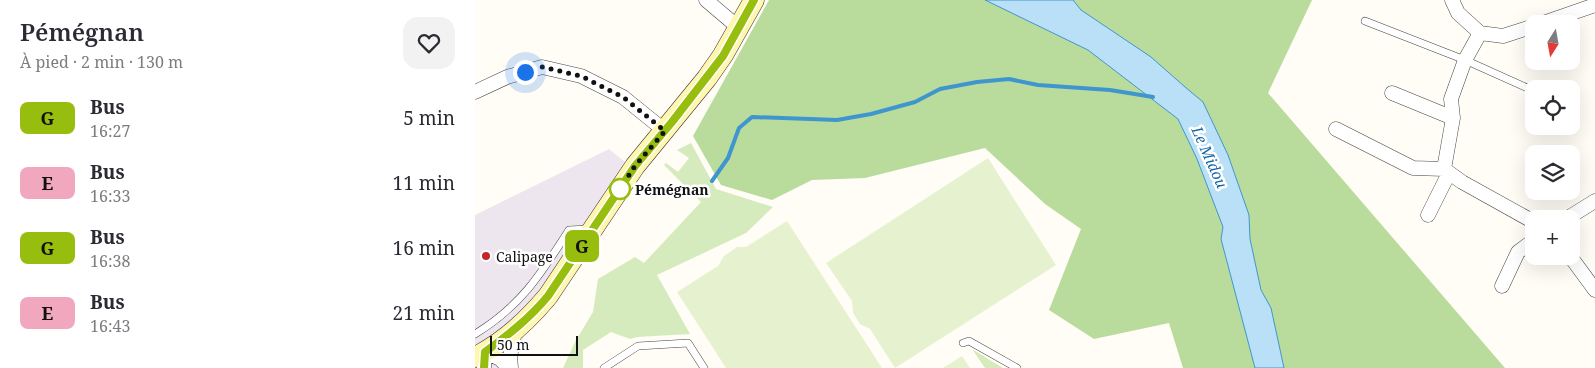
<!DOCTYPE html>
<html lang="fr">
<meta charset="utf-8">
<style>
:root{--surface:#fff;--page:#f2f2f3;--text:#2b2b33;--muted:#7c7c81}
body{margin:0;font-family:"Noto Serif",serif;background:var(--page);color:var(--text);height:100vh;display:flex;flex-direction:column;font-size:19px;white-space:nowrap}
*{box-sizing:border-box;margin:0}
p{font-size:16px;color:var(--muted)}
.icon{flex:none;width:28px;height:28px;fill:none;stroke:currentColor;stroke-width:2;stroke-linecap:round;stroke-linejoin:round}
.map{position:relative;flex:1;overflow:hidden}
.drawer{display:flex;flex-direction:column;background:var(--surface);width:475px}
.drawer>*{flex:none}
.badge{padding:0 10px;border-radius:8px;font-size:18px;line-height:32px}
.needle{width:32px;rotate:191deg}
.controls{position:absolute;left:1050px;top:15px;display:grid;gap:10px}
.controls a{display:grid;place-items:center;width:55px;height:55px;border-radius:10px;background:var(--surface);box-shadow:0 5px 20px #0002;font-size:25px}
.scale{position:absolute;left:15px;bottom:12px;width:88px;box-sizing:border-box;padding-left:5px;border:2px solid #111;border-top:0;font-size:14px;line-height:18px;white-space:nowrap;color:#111;-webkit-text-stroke:4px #fff;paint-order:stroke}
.you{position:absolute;width:25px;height:25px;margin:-12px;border:4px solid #fff;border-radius:50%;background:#1a73e8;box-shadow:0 0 0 8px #1a73e833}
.map>.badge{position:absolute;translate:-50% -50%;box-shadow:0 0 0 2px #fff}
.round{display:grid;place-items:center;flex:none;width:52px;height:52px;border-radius:15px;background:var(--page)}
.head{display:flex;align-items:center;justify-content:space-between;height:85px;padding:0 20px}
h1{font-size:24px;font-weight:600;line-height:38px}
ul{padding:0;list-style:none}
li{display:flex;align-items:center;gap:15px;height:65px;padding:0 20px}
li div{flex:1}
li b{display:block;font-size:19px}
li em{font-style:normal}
li .badge{min-width:55px;font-weight:700;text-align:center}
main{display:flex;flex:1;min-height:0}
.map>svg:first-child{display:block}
.industrial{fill:#eee6ef}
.green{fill:#d5ebbd}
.forest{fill:#b9dc9c}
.pitch{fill:#e6f2cf}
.water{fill:#b9e0f7;stroke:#3f96cf}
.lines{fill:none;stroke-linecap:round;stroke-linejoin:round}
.stream{stroke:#3f96cf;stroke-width:4}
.lane-casing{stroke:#444;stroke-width:8}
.street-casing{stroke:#444;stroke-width:15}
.secondary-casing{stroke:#333;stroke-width:21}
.lane{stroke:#fff;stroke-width:7}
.street{stroke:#fff;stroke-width:14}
.secondary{stroke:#fff6b0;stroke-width:20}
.line-casing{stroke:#fff;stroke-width:11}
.line{stroke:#97bd0e;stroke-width:8}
.walk{stroke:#111;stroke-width:5;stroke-dasharray:0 9}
.stop-dot{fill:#fff;stroke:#97bd0e;stroke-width:2.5}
.poi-dot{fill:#c4262e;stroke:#fff;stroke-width:2}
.labels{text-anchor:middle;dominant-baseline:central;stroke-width:5;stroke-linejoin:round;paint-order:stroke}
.stop-label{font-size:14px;font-weight:bold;fill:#111;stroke:#fff;text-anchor:start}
.poi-label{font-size:14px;fill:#111;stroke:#fff;text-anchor:start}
.water-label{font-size:15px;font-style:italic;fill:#1768a6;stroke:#fff}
</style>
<main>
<section class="drawer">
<div class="head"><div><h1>Pémégnan</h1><p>À pied · 2 min · 130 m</p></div><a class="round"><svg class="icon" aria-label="heart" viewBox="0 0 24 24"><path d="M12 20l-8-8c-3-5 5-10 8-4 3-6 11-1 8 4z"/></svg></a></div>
<ul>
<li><span class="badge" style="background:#97bd0e;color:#111">G</span><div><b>Bus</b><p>16:27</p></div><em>5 min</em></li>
<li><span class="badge" style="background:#f1a7be;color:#111">E</span><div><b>Bus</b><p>16:33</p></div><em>11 min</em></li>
<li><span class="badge" style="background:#97bd0e;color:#111">G</span><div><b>Bus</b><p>16:38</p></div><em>16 min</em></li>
<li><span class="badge" style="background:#f1a7be;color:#111">E</span><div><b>Bus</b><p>16:43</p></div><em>21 min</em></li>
</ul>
</section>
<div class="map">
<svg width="1120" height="368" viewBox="0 0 1120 368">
<rect width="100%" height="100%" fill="#fffdf5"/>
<path class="industrial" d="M134,149L150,162L31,368H0V215Z"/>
<path class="green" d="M216,143L241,189L298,207L271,233L182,275L215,334L162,337L155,339L136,332L108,350V368H88L100,342L118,312L123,279L160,257L169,263L226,202L189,165L191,163L203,172L214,158L202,150Z
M497,349L528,368H510Z"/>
<path class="forest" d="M294,0H837L793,93L1030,368H708L694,323L619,339L574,310L606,229L570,204L510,148L390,178L337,180L297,200L246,185L218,136Z"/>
<path class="pitch" d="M513,158L581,265L420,368L395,329L385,324L378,313L377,301L351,263Z
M312,221L407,368H251L202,292L243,266L249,256L262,247H271Z
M487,356L495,368H468Z"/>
<path class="water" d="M510,0H598L606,10L676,57L710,87L728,102L753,155L774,215L775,239L786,290L796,308L809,368H780L746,239L748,227L722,159L703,119L613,50Z"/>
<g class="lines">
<path class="stream" d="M237,181L253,158L264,128L277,117L362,120L396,114L440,102L465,89L502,82L534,79L563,85L635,90L678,97"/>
<defs>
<path id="lane" d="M890,21L990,60L1059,91
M0,334C46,306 66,274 94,230L113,229
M488,343L494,341L542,368
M129,368L163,346L213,343L229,368"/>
<path id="street" d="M231,0L264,28
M977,0L983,13L1005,33
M1065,24L1120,5
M1005,33L990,60L976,99L978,118L969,169L987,182L1059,222
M1005,33L1028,36L1059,26
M0,92L32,77L67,67L106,76L148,97L190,131
M917,93L978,118
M861,129L938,168L969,169
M953,215L974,173
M1091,219L1120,201
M1095,256L1120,290
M1027,286L1043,252L1059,240
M9,368L10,352L25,359L34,368
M36,368L35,357L40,330"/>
<path id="secondary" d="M0,357C28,343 53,320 73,296L160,166L232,78L248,55L279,0"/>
</defs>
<use href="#lane" class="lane-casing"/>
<use href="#street" class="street-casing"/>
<use href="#secondary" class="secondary-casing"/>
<use href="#lane" class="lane"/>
<use href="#street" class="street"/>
<use href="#secondary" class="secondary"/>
</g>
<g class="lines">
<defs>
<path id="line" d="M9,368L10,352C33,335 55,318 73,296L160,166L197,122L248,56L279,0"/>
</defs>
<use href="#line" class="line-casing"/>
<use href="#line" class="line"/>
<path class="walk" d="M50,72L67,67L106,76L148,97L190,131L160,166L145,189"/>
</g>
<circle class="stop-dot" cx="145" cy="189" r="10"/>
<circle class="poi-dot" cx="11" cy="256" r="5"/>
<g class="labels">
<g class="stop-label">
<text x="160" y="189">Pémégnan</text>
</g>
<g class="poi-label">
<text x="21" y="256">Calipage</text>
</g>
<g class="water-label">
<text transform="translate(735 157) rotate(66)">Le Midou</text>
</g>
</g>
</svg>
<div class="controls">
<a><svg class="needle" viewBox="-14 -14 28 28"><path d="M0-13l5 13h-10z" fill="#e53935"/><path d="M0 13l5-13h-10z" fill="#7c7c81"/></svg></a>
<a><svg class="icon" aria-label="locate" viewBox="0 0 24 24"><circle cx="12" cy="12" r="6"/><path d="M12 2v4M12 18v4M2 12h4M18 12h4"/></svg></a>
<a><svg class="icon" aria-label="layers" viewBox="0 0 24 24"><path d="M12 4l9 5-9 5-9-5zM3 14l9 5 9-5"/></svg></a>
<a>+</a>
</div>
<div class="scale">50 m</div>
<div class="you" style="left:50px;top:72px"></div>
<b class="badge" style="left:107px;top:246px;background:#97bd0e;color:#111">G</b>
</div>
</main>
